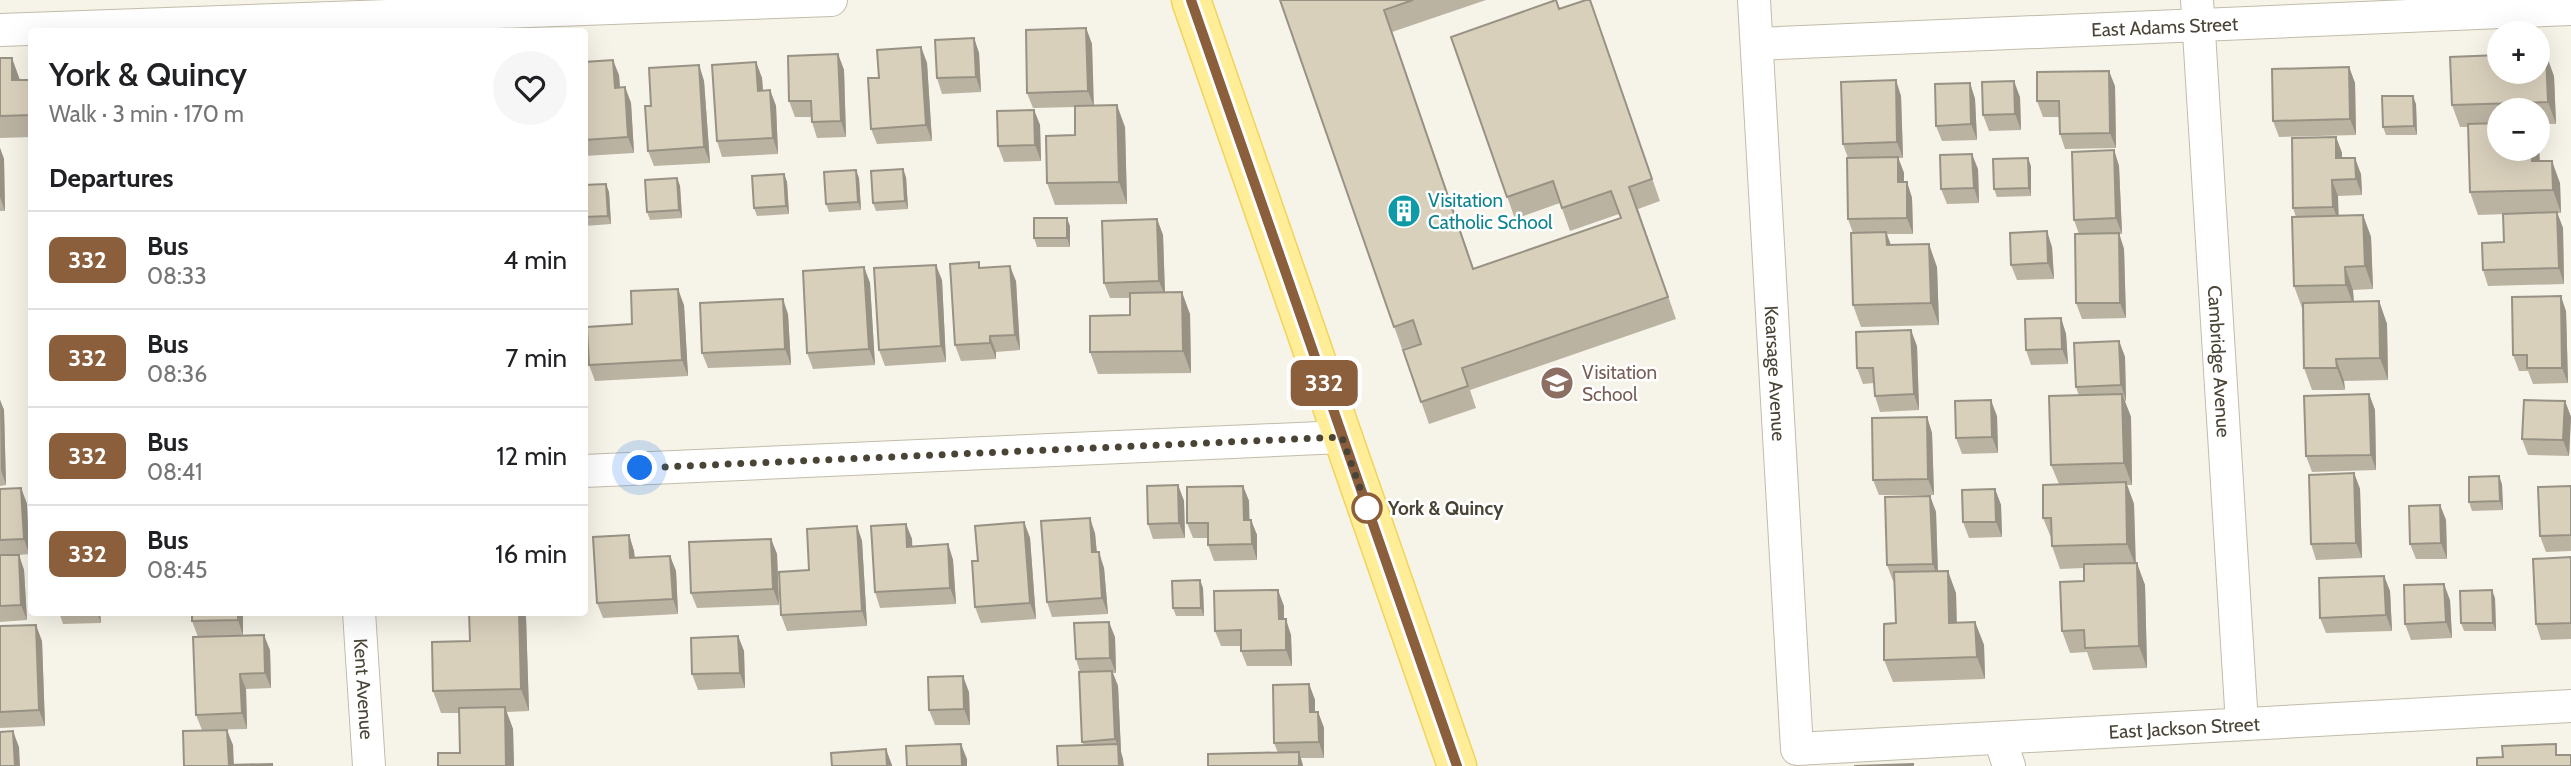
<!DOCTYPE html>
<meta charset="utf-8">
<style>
:root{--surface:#fff;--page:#f6f6f6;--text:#202124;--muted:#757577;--line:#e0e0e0}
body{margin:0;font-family:Cabin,sans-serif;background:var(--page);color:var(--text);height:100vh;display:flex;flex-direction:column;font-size:26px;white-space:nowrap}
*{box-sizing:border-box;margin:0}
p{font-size:23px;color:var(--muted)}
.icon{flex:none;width:38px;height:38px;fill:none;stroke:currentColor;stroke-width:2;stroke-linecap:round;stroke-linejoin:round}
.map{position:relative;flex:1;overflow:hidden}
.side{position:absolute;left:28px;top:28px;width:560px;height:588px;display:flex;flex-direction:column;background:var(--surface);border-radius:7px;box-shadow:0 7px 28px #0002}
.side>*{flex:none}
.badge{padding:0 14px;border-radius:10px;font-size:24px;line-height:46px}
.fabs{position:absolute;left:2487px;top:21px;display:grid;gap:14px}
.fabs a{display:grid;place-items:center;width:63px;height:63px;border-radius:50%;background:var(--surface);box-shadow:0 7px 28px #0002;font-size:35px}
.you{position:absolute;width:35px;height:35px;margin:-18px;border:5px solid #fff;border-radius:50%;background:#1a73e8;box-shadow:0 0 0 10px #1a73e833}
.map>.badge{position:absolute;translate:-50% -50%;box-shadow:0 0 0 4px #fff}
h2{padding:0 21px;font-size:26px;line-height:63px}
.round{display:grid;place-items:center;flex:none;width:74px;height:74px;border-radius:37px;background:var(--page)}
.headline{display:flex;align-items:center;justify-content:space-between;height:119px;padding:0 21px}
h1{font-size:33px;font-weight:600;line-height:52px}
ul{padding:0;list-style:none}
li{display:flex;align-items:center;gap:21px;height:98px;padding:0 21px;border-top:2px solid var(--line)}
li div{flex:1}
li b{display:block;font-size:26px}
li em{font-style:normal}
li .badge{min-width:77px;font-weight:700;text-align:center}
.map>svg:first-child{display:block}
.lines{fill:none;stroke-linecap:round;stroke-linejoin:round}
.minor-casing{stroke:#c2bca9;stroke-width:34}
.major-casing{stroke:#f1d45b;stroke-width:41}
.minor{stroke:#fff;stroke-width:32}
.major{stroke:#ffed98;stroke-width:38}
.wall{fill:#bbb3a2}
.shaded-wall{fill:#989284}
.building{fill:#d9d0bc;stroke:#989284;stroke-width:2}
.line-casing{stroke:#fff;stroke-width:16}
.line{stroke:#8b5e3c;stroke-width:10}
.walk{stroke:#4a4436;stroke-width:7;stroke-dasharray:0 12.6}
.stop-dot{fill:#fff;stroke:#8b5e3c;stroke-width:3.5}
.labels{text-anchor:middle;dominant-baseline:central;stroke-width:5;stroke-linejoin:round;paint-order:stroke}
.street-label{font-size:19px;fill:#4a4436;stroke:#fff}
.culture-label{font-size:19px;fill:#0d838f;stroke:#fff;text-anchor:start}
.education-label{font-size:19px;fill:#785e54;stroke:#fff;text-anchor:start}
.stop-label{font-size:19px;font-weight:bold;fill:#4a4436;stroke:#fff;text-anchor:start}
</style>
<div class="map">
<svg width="2571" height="766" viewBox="0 0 2571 766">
<rect width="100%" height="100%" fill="#f6f3e8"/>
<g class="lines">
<defs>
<g id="minor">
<path id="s1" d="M1754,0L1797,749L2571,706"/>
<path id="s2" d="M2197,0L2242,724"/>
<path d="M0,30L831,0"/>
<path id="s3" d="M1757,44L2571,9"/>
<path d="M584,471L1342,437"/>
<path id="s4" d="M359,612L369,766"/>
<path d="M2000,739L2009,766"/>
</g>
<path id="major" d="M1191,0L1457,766"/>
</defs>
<use href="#minor" class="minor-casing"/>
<use href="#major" class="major-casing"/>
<use href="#minor" class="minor"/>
<use href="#major" class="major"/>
</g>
<path class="wall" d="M1280,0H1486L1392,32L1474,269L1621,218L1619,214L1570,231L1560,203L1515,219L1451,37L1559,9L1590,0L1660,201L1638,209L1676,319L1470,390L1476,408L1429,424L1403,350L1421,343L1402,349Z
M1086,28L1092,44L1093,105L1125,127L1127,204L1055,205L1047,183L1075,135V107L1033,108L1027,93Z
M974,38L979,53L981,92L942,94L937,78Z
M921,47L927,63L932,141L877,144L871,129L879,78Z
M838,54L844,70L846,137L817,138L812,122V117H795L789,101Z
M0,58L20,80H32V137L0,138Z
M584,62L619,75L620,88L625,87L631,103L634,153L584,156Z
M756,62L762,78L763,91L770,90L776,106L778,154L722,157L717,141Z
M699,65L704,81L710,163L654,166L648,151L651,106Z
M2349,67L2355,83L2356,135L2279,137L2273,121Z
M2554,76L2556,124H2538V110H2499V149L2539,144L2540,161L2560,183L2561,213H2557L2563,228L2564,284L2488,286L2483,270L2534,213L2478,215L2470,192L2468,127H2460L2452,105Z
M1970,83L1975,99L1977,140L1942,141L1936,126Z
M2115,86L2116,148L2065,149L2060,134L2059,117H2043L2037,101Z
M1901,96L1903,158H1898L1904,173V182H1907L1912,198L1913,234H1887L1891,245L1937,267L1939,325L1861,327L1853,305V233L1848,219V158L1843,144Z
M2020,97L2021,130L1989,131L1983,115Z
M2416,104L2417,135H2386L2383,127Z
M1034,110L1040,125L1041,161L1004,162L998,146Z
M2336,137L2342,153V158L2361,174L2362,195L2338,196V215H2363L2371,237L2373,289L2353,290L2354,302L2379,301L2387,324L2388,380L2344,381L2345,390H2312L2304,368L2302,308L2294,286L2296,217L2293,208Z
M0,148L4,159L5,211H0Z
M2114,150L2119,166L2122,234H2119L2124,249L2126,318L2082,319L2076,303L2079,234L2074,220Z
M2031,166V196L1997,197L1994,189Z
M1978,169L1979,203L1947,204L1941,189Z
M784,174L787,182L789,214L757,216L754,208Z
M906,177L908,209L876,211L873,203Z
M677,178L680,186L682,218L650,220L647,212Z
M859,178L861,210L829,212L826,204Z
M584,185L609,192L611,224L584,226Z
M1157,219L1163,235L1165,292L1190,314L1191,373L1098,374L1090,352L1130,315V298H1110L1104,283Z
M1070,226V247H1037L1034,238Z
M2052,247L2054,279L2017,280L2011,265Z
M864,267L870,283L875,365L813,369L807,353Z
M981,268L1016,281L1020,350L996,352V359L961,361L955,345Z
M942,280L946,362L885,366L879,350Z
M684,305L688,376L595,381L589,365L632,324Z
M2566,311L2568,383L2533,384L2528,371H2519L2513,355Z
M788,314L791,365L708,368L702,353Z
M2061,318L2066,334L2068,364L2031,365L2026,350Z
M2119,341L2125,357L2126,401H2125L2131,417L2132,485H2127L2134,504L2135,563L2145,585L2147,668L2093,670L2087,652L2070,653L2062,631L2084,581V568L2060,569L2052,546V540L2043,518L2059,484L2051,465L2079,396L2076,387Z
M1917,346L1919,410L1880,412L1875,396L1874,383L1863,384L1857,368Z
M2369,394L2375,410L2376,470L2312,472L2306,456Z
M0,400L4,410L6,485L0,486Z
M2565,401L2571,417L2569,456L2528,455L2522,439Z
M1997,416L1998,453L1962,454L1956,438Z
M1927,417L1932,433L1934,495H1879L1873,480Z
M2354,473L2360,489L2362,558L2316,560L2311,544Z
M2502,484L2503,510L2472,511L2469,502Z
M1178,485L1184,501L1185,538L1153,539L1148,524Z
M1243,486L1249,501V520H1251L1257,535V560L1214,561L1208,545V538H1193L1187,523Z
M2571,486V551L2546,552L2540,536Z
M21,488L27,504L29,554L19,555L24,570L27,620L0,622V489Z
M1995,489L2001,505L2002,537L1969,538L1963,522Z
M1930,496L1936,512L1938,571L1956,593L1957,623L1975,622L1984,645L1985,679L1893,682L1884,660L1896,623L1895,581H1893L1887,565Z
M2440,505L2446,520L2447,559H2416L2410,544Z
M1024,522L1030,538L1036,619L981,623L975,607L978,561Z
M906,524L912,539V546L948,544L953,560L956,604L880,608L875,592Z
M857,526L862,541L867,626L787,631L781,615Z
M1095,533L1097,552L1104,568L1108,614L1052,617L1047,602Z
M629,535L634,551L635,557L670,556L676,571L678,614L603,618L597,603Z
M771,539L777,554L779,605L697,608L691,593Z
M2571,557V639L2541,640L2536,624Z
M2384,576L2390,591L2392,631L2326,633L2320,618Z
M1203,588L1204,616H1176L1173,608Z
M2495,598L2496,631H2464L2461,623Z
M2450,600L2452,638L2411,640L2405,624Z
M1284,606V619L1291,635L1292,666H1247L1241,651V646H1221L1215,631Z
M59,612H100L101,623L63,624Z
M192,612H243V635L198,637L192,621Z
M469,612H525L526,617L529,711L506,712L513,729L514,766H438L460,753L459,713H441L433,691L470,641Z
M0,626L42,641L45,726L0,728Z
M738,636L744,651L745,688L698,690L692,674Z
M193,637L270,650L271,688L246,689L247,729L202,730L196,715Z
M1115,637L1116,673H1113L1118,686L1121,752L1123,759L1084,745L1082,742L1080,672L1076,659Z
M1309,684L1315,700V712H1318L1324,728V758H1301L1303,766H1208L1278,753L1274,743Z
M969,692L970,725H935L929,710Z"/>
<path class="shaded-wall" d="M1086,28L1092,44L1094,107L1088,91Z
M974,38L979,53L981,92L976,77Z
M921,47L927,63L932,141L926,125Z
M838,54L844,70L846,137L841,121Z
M2546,54L2554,76L2556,124L2548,102Z
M12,58L20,80H12Z
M613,60L619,75L621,104L615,88Z
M756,62L762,78L764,107L758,91Z
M699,65L704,81L710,163L704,147Z
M2349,67L2355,83L2356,135L2350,119Z
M2109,71L2115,86L2116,148L2110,133Z
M1896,80L1901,96L1903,158L1897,142Z
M2014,81L2020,97L2021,130L2015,114Z
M1970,83L1975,99L1977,140L1971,124Z
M625,87L631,103L634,153L628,137Z
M770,90L776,106L778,154L773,138Z
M2413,96L2416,104L2417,135L2414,126Z
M1117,105L1125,127L1127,204L1119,182Z
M1034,110L1040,125L1041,161L1035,145Z
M2336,137L2342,153V174L2336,158Z
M2538,140L2539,144L2540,183L2532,161V149H2538Z
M0,148L4,159L5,211L0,197Z
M2114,150L2119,166L2122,234L2116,218Z
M1972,154L1978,169L1979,203L1974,188Z
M1898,157L1904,173V198L1898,182Z
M2028,158L2031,166V196L2029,188Z
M2355,158L2361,174L2362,195L2356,179Z
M2552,161L2560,183L2561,213L2553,190Z
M903,169L906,177L908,209L905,201Z
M856,170L859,178L861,210L858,202Z
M784,174L787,182L789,214L786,206Z
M677,178L680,186L682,218L679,210Z
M2332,180L2338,196L2339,223L2333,207Z
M1907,182L1912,198L1913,234L1907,218Z
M606,184L609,192L611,224L608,216Z
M2557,212L2563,228L2564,284L2559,268Z
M2363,215L2371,237L2373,289L2365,266Z
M1067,218L1070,226V247L1067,238Z
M1157,219L1163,235L1165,296L1159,281Z
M2047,231L2052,247L2054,279L2048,263Z
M1886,232L1894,254L1887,245Z
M2119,233L2124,249L2126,318L2120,303Z
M1929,244L1937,267L1939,325L1931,303Z
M936,265L942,280L946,362L941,346Z
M1010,266L1016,281L1020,350L1015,335Z
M864,267L870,283L875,365L869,349Z
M2345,267L2353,290L2354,307L2346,285Z
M678,289L684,305L688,376L682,360Z
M1182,292L1190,314L1191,373L1183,351Z
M2561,296L2566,311L2568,383L2562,368Z
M783,299L788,314L791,365L785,349Z
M2379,301L2387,324L2388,380L2380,358Z
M2061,318L2066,334L2068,364L2062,349Z
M1911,330L1917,346L1919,410L1914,394Z
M990,336L996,352V359L990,343Z
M2119,341L2125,357L2126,401L2121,385Z
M2336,359L2344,381L2345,390L2337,368Z
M2122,394L2131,417L2132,485L2124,463Z
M2369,394L2375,410L2376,470L2371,455Z
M0,400L4,410L6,485L1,470Z
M1991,400L1997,416L1998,453L1992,437Z
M2565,401L2571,417L2569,456L2563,440Z
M1927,417L1932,433L1934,495L1928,479Z
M2354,473L2360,489L2362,558L2356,543Z
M2499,476L2502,484L2503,510L2500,501Z
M2126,482L2134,504L2136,567L2127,544Z
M1178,485L1184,501L1185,538L1179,523Z
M1243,486L1249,501L1250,535L1244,520Z
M21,488L27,504L29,554L24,539Z
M1995,489L2001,505L2002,537L1996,522Z
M1930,496L1936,512L1938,579L1933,564Z
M2440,505L2446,520L2447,559L2441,543Z
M1090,518L1095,533L1098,568L1092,552Z
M1251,520L1257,535V560L1252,544Z
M1024,522L1030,538L1036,619L1030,603Z
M906,524L912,539L913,562L907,547Z
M857,526L862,541L867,626L862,611Z
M629,535L634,551L635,573L630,558Z
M771,539L777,554L779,605L773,589Z
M948,544L953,560L956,604L950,588Z
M1099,552L1104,568L1108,614L1102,598Z
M19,555L24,570L27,620L21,605Z
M670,556L676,571L678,614L673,599Z
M2137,563L2145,585L2147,668L2139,646Z
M1948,571L1956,593L1957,645L1949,623Z
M2384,576L2390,591L2392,631L2386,615Z
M1200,580L1203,588L1204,616L1201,608Z
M2444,584L2450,600L2452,638L2446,622Z
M1278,590L1284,606V635L1279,619Z
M2492,590L2495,598L2496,631L2493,623Z
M97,612H100L101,623Z
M238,612H243V635L238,620Z
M519,612H525L526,617L529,711L521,689Z
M1286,619L1291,635L1292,666L1286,650Z
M1109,622L1115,637L1116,673L1110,658Z
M1975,622L1984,645L1985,679L1977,657Z
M36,625L42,641L45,726L39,710Z
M264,635L270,650L271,688L265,673Z
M738,636L744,651L745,688L740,673Z
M1112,671L1118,686L1121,752L1123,759L1124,766H1119L1118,746L1115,739Z
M240,674L246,689L247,729L242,713Z
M963,676L969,692L970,725L964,709Z
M1309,684L1315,700V728L1310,712Z
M505,707L513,729L514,766H506Z
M1318,712L1324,728V758L1319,742Z
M227,730L233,745L234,766H229Z
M13,731L19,747L20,766H15Z
M961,744L967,759V766H962Z
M886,749L892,765V766H887Z
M1299,752L1303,766H1299Z"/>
<path class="building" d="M1280,0H1413L1384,10L1473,269L1621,218L1611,191L1562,208L1553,181L1507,197L1451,37L1556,0L1559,9L1586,0H1590L1652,179L1629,187L1668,297L1462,368L1468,386L1421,402L1403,350L1421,344L1413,320L1394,327Z
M1086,28L1088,91L1027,93L1026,30Z
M974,38L976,77L937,78L935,40Z
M921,47L926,125L871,129L868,78H879L877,50Z
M838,54L841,121L812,122L811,101H789L788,56Z
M2538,54H2546L2548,102L2452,105L2450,57L2499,55V72H2538Z
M0,58H12V80H32V115L0,116Z
M613,60L615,88L625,87L628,137L584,140V62Z
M756,62L758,91L770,90L773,138L717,141L712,65Z
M699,65L704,147L648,151L645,106H651L649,68Z
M2349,67L2350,119L2273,121L2272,69Z
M2109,71L2110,133L2060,134L2059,101H2037V72Z
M1896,80L1897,142L1843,144L1841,82Z
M2014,81L2015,114L1983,115L1982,82Z
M1970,83L1971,124L1936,126L1935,84Z
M2382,96H2413L2414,126L2383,127Z
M1117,105L1119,182L1047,183L1046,136L1075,135V106Z
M1034,110L1035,145L998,146L997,111Z
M2499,123V149H2532V161H2552L2553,190L2470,192L2468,124Z
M2336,137V158H2355L2356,179L2332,180L2333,207L2293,208L2292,138Z
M2114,150L2116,218L2074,220L2072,152Z
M1972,154L1974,188L1941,189L1940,155Z
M1898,157V182H1907V218L1848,219L1847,158Z
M2028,158L2029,188L1994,189L1993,159Z
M903,169L905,201L873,203L871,171Z
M856,170L858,202L826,204L824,172Z
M784,174L786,206L754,208L752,176Z
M677,178L679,210L647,212L645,180Z
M606,184L608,216L584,217V185Z
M2557,212L2559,268L2483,270L2482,243L2504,242L2503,214Z
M2363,215L2365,266L2345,267L2346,285L2294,286L2292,217Z
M1034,218H1067V238H1034Z
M1157,219L1159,281L1104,283L1102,221Z
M2047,231L2048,263L2011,265L2010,233Z
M1886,232L1887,245L1929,244L1931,303L1853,305L1851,233Z
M2119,233L2120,303H2076L2075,234Z
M979,262V268L1010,266L1015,335L990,336V343L955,345L950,264Z
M936,265L941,346L879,350L874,268Z
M864,267L869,349L807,353L803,271Z
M678,289L682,360L589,365L587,327L632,324L631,291Z
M1182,292L1183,351L1090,352V316L1130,315V293Z
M2561,296L2562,368H2527V355H2513L2512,297Z
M783,299L785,349L702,353L700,303Z
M2379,301L2380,358L2336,359L2337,368H2304L2303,303Z
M2061,318L2062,349L2026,350L2025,319Z
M1911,330L1914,394L1875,396L1873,368H1857L1856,332Z
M2119,341L2121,385L2076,387L2074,343Z
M2122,394L2124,463L2051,465L2049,396Z
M2369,394L2371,455L2306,456L2304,396Z
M1991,400L1992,437L1956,438L1955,401Z
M2524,400L2565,401L2563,440L2522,439Z
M1927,417L1928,479L1873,480L1872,418Z
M2354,473L2356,543L2311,544L2309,475Z
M2499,476L2500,501L2469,502V477Z
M2126,482L2127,544L2052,546L2051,518H2043V485Z
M1178,485L1179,523L1148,524L1147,486Z
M1243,486L1244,520H1251L1252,544L1208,545V523H1187V487Z
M2571,486V535L2540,536L2538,487Z
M21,488L24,539L0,540V489Z
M1995,489L1996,522H1963L1962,490Z
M1930,496L1933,564L1887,565L1885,497Z
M2440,505L2441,543L2410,544L2409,506Z
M1090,518L1092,552H1099L1102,598L1047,602L1041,521Z
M1024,522L1030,603L975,607L972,561H978L975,526Z
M906,524L907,547L948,544L950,588L875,592L871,526Z
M857,526L862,611L781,615L779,572L809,570L807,529Z
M629,535L630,558L670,556L673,599L597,603L593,537Z
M771,539L773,589L691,593L689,542Z
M0,555H19L21,605L0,606Z
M2571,557V623L2536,624L2533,559Z
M2137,563L2139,646L2085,648L2084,630L2062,631L2060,582L2084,581V564Z
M1948,571L1949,623L1975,622L1977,657L1884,660V624L1896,623L1894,572Z
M2384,576L2386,615L2320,618L2319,578Z
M1200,580L1201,608H1173L1172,581Z
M2444,584L2446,622L2405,624L2404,585Z
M1278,590L1279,619H1286V650L1241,651V630L1215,631L1214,591Z
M2492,590L2493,623H2461L2460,591Z
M192,612H238V620L192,621Z
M469,612H519L521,689L433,691L432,642L470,641Z
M1109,622L1110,658L1076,659L1074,623Z
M36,625L39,710L0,712V626Z
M264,635L265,673L240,674L242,713L196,715L193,637Z
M738,636L740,673L692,674L691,638Z
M1112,671L1115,739L1082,742L1079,672Z
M963,676L964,709L929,710L928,677Z
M1309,684L1310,712H1318L1319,742L1274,743L1273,685Z
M505,707L506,766H438V753H460L459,708Z
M227,730L229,765L272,764V766H184L183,731Z
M13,731L15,766H0V732Z
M961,744L962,766H907L906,746Z
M1118,744L1119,766H1058L1057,746Z
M2556,744V755H2571V766H2477V758L2503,757L2502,746Z
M886,749L887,766H832L831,753Z
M1299,752V766H1208V754Z
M1913,764V766H1854Z"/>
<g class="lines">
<defs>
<path id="line" d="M1191,0L1457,766"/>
</defs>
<use href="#line" class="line-casing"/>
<use href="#line" class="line"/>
<path class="walk" d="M640,468L1342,437L1367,508"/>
</g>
<defs>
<symbol id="building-disc" viewBox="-11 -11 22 22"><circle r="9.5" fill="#0f9aa8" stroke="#fff"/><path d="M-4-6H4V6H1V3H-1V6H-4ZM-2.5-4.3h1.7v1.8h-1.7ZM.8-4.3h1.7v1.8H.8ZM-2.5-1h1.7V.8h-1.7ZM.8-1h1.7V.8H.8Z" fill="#fff"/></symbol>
<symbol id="school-disc" viewBox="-11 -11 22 22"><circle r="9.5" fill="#8d6e63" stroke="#fff"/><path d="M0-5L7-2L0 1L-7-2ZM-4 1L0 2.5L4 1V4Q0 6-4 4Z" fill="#fff"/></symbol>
</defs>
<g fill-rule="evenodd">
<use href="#building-disc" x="1385" y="192" width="38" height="38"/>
<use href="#school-disc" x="1538" y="364" width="38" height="38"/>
</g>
<circle class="stop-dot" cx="1367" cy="508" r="14"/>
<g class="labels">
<g class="street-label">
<text stroke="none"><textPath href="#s3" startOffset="408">East Adams Street</textPath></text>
<text stroke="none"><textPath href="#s2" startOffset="362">Cambridge Avenue</textPath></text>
<text stroke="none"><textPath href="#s1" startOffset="374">Kearsage Avenue</textPath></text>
<text stroke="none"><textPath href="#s4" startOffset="77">Kent Avenue</textPath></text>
<text stroke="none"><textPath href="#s1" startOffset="1138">East Jackson Street</textPath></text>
</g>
<g class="culture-label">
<text x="1428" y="200">Visitation<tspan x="1428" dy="22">Catholic School</tspan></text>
</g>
<g class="education-label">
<text x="1582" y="372">Visitation<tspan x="1582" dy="22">School</tspan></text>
</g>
<g class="stop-label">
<text x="1388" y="508">York &amp; Quincy</text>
</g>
</g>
</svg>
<div class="fabs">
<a>+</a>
<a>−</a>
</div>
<div class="you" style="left:640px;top:468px"></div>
<b class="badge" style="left:1324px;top:383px;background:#8b5e3c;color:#fff">332</b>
<section class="side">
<div class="headline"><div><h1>York &amp; Quincy</h1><p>Walk · 3 min · 170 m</p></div><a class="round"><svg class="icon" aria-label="heart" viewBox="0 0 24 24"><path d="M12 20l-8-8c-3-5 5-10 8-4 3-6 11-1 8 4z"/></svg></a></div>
<h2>Departures</h2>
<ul>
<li><span class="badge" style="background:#8b5e3c;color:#fff">332</span><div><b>Bus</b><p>08:33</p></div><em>4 min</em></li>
<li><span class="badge" style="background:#8b5e3c;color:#fff">332</span><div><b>Bus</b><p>08:36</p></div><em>7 min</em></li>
<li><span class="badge" style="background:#8b5e3c;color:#fff">332</span><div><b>Bus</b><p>08:41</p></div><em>12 min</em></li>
<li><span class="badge" style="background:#8b5e3c;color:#fff">332</span><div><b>Bus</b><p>08:45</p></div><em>16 min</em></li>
</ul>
</section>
</div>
